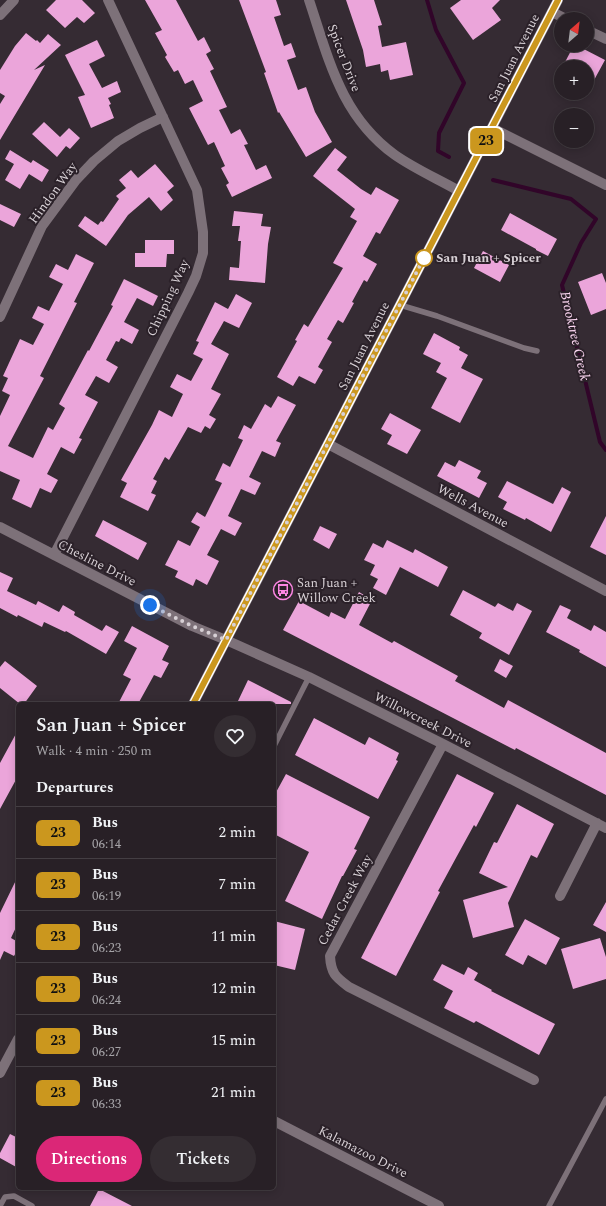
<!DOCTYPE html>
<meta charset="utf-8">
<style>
:root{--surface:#282026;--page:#342d32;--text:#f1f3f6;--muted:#a5a3a7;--line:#443e43;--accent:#db2777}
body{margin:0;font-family:Spectral,serif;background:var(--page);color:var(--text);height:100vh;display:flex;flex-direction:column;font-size:15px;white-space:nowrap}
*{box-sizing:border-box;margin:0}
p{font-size:13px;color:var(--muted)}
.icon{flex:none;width:22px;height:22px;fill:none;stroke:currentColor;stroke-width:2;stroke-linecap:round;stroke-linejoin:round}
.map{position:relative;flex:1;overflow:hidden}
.details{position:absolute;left:16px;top:702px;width:260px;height:488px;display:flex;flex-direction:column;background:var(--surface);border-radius:6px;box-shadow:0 2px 10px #0003,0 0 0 1px var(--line)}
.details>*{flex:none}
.badge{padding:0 8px;border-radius:6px;font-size:14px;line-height:26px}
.needle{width:26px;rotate:28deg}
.fabs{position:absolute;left:554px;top:12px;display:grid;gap:8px}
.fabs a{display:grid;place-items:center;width:40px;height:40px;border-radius:50%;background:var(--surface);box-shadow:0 2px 10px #0003,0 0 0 1px var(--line);font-size:20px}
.you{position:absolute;width:20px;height:20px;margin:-10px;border:3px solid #fff;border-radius:50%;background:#1a73e8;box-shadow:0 0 0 6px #1a73e833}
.map>.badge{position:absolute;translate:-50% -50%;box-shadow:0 0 0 2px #fff}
h2{padding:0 20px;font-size:15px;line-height:36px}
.round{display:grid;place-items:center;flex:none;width:42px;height:42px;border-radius:21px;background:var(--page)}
.headline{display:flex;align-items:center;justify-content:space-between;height:68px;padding:0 20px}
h1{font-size:19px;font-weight:600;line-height:30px}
.button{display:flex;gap:8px;margin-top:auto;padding:8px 20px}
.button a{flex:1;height:46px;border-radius:24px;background:var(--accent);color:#fff;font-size:16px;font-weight:600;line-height:46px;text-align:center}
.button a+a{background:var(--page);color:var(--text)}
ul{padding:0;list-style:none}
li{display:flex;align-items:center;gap:12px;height:52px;padding:0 20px;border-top:1px solid var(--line)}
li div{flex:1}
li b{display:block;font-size:15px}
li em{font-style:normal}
li .badge{min-width:44px;font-weight:700;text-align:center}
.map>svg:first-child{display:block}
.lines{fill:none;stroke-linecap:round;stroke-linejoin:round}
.stream{stroke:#310529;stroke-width:4}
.building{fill:#eba5da}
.service{stroke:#7d7179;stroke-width:5.5}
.minor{stroke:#7d7179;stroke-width:10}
.secondary{stroke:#7d7179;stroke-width:10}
.line-casing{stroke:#fff;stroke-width:9}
.line{stroke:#cb971e;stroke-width:6}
.walk{stroke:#d7d0d5;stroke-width:4;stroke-dasharray:0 7.2}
.stop-dot{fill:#fff;stroke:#cb971e;stroke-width:2}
.labels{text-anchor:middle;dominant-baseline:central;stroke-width:4;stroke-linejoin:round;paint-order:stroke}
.street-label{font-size:13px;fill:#d7d0d5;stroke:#2b2129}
.stop-label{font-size:13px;font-weight:bold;fill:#d7d0d5;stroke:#2b2129;text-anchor:start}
.poi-label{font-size:13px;fill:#d7d0d5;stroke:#2b2129;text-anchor:start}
.water-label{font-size:14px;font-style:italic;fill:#fbd6f1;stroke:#2b2129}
</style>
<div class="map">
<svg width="606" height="1206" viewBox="0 0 606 1206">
<rect width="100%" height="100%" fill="#352b33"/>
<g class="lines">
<path class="stream" d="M427,0L436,30L464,83L439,133L438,151L449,157
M493,180L571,199L596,219L581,243L562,285L600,442L606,450"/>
</g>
<path class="building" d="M56,0H82L95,13L84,23L77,17L65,28L46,10Z
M145,0H176L198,41L204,37L211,51L206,54L214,69L210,71L227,107L219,110L231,134L240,129L248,144L244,145L256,170L266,165L272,178L232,197L226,185L229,183L221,168L225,166L214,142L208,145L189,108L203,101L193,80L185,84L178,70L174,72L165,57L167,55L155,33L162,30Z
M239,0H276L281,15L274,17L284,46L291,43L296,57L287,60L298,90L306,87L315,112L332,142L306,157L279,112L278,113L264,73L266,72Z
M346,0H374L382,25L378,26L382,47L406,42L413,75L390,80L388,70L381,72L380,64L366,67L363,50Z
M461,0H500L492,8L501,20L473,40L450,8Z
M26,33L36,41L37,40L40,43L48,34L61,45L34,70L45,65L0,140V104L5,96L0,93V70L15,46Z
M97,40L105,56L89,64L102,88L117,81L121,92L108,98L111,104L109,105L114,118L91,128L78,97L85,95L65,55Z
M574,45H576L605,60L587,93V67H570L564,64Z
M44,122L60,137L69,128L80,138L70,149L66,146L57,157L32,134Z
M335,148L347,157L337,170L361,189L371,195L376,187L399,200L380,234L376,232L363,256L377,264L367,282L364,280L352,302L354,303L343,323L338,320L327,339L332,342L318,367L323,370L315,384L299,376L293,386L277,377L297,341L295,340L304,324L308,327L343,268L333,263L357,221L350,217L355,209L313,176Z
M10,150L31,163L33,160L49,170L42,182L29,174L20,189L5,180L14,164L5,159Z
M155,164L174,186L167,192L173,200L161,211L149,197L128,215L106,246L78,226L85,216L98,225L101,221L103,222L119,199L116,196L126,188L119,180L131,170L138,178Z
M0,204L21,214L14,227L0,220Z
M234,211L263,214L261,226L271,227L268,244L265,283L229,280L230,267L239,268L241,241H238L240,226H232Z
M510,213L557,239L548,256L536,250V249L501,230Z
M145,240H174V254H167L166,267H135V253H145Z
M483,251L509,265L500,282L474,268Z
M76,254L94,263L74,302L77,303L40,376L44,378L8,446L33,458L48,427L53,430L65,408L59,404L88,350L89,351L113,306L111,305L124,279L158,296L153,306L137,298L124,322L139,330L132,344L121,338L119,342L116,341L106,360L118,367L109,383L96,376L85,395L98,402L79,438L82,439L74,454L61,447L47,474L58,480L51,493L40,488L31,508L12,499L20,480L0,471V416L10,395L2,391L8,378L3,376L20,339L33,345L44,324L32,318L38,306L49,311L63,284L49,277L56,264L68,270Z
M602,273L606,283V309L591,315L578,282Z
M236,294L252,303L239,328L224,321L211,344L229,354L211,389L221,394L209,415L216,419L210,429L205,426L201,433L188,427L169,460L165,457L153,479L157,481L151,493L156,495L148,511L120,497L127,483L121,480L152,425L159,410L172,417L183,394L170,387L177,374L191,381L203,359L193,354L199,342L196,341L215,302L228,309Z
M434,333L460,347L459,350L468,355L461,368L483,379L460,423L431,408L447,378L436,372L441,363L423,354Z
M278,396L296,405L276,441L281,443L275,457L262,451L249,477L261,483L255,495L241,489L228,516L242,523L235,536L221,529L207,555L219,561L207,585L196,579L193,586L175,577L178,571L165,565L178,540L190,546L200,527L191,522L197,512L205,517L222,483L215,480L223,463L230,467L243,440L238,438L244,425L251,429L265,404L271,408Z
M390,413L421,430L407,454L387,444L392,435L381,429Z
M459,460L481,471L477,478L487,483L479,498L437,476L445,462L455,467Z
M507,481L553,504L562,487L571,492L551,532L526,518L525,520L503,509L507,502L498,497Z
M606,516V555L590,547Z
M103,520L147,543L138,560L95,536Z
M320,526L337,534L329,549L313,540Z
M387,540L413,553L415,549L448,567L438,587L400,567L386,595L373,588L378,579L370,575L375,565L364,560L373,543L383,548Z
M0,572L13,578L7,591L36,605L38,601L59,612L63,605L75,612L74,615L102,631L106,625L119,632L106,654L66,631L65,632L44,622L42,627L18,615L17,617L0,608Z
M463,590L495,607L498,603L513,611L517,603L532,611L509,655L479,638L482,633L450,615Z
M359,592L372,600L359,625L392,643L394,641L458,676L455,681L504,708L508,700L606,753V795L516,748L515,750L283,630L299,601L329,617L331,612L345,619Z
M560,605L571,610L567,618L591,631L594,625L606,632V667L579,652L580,650L546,632Z
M132,626L169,646L162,660L169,663L161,678L154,675L138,704H118L131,679L123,675L137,648L124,641Z
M500,659L513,666L506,678L494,671Z
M5,661L37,686L24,704H20L0,688V667Z
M248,680L291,702V704H244L238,701Z
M314,718L365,745L369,737L399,753L396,760L398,761L378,799L295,755Z
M18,730V776L0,809V763Z
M286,774L370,817L354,849L357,850L343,876H342L322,919L285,901L309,852L274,834V796Z
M457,774L494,793L476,827L474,825L457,856L438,891L440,892L396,976L361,958Z
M517,804L554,824L537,858L531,855L508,903L514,927L473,938L463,900L508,887L479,873L494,842L497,843Z
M18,876V923L11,938L18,942V949L14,956L4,951L0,960V913Z
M606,902V932L593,925Z
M525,919L560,938L546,965L528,955L523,965L505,955Z
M274,921L305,929L295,970L274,965Z
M600,938L606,957V979L573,989L561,949Z
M442,964L464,975L468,967L478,973L474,980L492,990L491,991L555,1024L539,1055L476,1021L474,1023L444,1008L453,991L433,980Z
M10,1134L18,1138V1168L0,1158V1153Z
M99,1189L132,1206H90Z"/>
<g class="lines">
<path class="service" d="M400,305L437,316L524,348L537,351
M274,746L309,677
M0,1206L5,1197L14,1196L32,1206
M549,1206L606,1099"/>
<path class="minor" d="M309,0C329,60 341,116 395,155C415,169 438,179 459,191
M552,12L566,19
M0,15L14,0
M587,30L606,39
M492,128L606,185
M0,317L42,226L76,180L94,161L118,141L140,128L163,117
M328,444L606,591
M0,527L192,626L226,640L309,677L443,744L606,828
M54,555L188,293L196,276L203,253V232L197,190L108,0
M443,744L330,956C331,974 336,977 349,987L534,1080
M560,896L597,823
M274,1121L439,1206"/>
<path class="secondary" d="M193,704L558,0
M0,1073L18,1039"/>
</g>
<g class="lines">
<defs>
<path id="line" d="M193,704L558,0"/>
</defs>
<use href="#line" class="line-casing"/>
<use href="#line" class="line"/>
<path class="walk" d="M150,605L192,626L226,640L426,254L424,258"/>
</g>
<defs>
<symbol id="bus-ring" viewBox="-11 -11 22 22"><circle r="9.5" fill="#2b2129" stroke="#fc86e3" stroke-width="1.5"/><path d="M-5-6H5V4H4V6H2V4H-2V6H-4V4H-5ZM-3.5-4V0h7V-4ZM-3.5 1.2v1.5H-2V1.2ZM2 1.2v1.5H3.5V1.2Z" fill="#fc86e3"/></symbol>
</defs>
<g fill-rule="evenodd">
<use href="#bus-ring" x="272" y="579" width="22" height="22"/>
</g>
<circle class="stop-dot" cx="424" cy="258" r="8"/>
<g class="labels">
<g class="street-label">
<text transform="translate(344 58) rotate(69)">Spicer Drive</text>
<text transform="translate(514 58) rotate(-63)">San Juan Avenue</text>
<text transform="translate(53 193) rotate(-54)">Hindon Way</text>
<text transform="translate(168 298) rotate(-65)">Chipping Way</text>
<text transform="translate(364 346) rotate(-63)">San Juan Avenue</text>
<text transform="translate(473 506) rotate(28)">Wells Avenue</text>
<text transform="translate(97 563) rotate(27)">Chesline Drive</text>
<text transform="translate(423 720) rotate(27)">Willowcreek Drive</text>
<text transform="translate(345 900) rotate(-62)">Cedar Creek Way</text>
<text transform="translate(363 1152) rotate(27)">Kalamazoo Drive</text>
</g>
<g class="stop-label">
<text x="436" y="258">San Juan + Spicer</text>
</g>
<g class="poi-label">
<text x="297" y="583">San Juan +<tspan x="297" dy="15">Willow Creek</tspan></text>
</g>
<g class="water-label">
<text transform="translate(575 336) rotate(77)">Brooktree Creek</text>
</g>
</g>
</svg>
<div class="fabs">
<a><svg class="needle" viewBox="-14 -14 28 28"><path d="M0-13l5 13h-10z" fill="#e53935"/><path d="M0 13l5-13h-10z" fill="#a5a3a7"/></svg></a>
<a>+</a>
<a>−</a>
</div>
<div class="you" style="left:150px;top:605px"></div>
<b class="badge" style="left:486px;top:141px;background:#cb971e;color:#111">23</b>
<section class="details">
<div class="headline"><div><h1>San Juan + Spicer</h1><p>Walk · 4 min · 250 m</p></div><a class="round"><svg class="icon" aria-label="heart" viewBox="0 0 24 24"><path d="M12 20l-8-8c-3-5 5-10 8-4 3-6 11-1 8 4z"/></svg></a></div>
<h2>Departures</h2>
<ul>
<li><span class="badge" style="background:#cb971e;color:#111">23</span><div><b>Bus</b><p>06:14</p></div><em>2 min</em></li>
<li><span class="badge" style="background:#cb971e;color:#111">23</span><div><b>Bus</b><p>06:19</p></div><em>7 min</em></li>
<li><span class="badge" style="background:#cb971e;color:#111">23</span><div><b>Bus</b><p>06:23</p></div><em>11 min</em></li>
<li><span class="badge" style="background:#cb971e;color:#111">23</span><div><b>Bus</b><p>06:24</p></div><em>12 min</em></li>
<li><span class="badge" style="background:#cb971e;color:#111">23</span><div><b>Bus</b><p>06:27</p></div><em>15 min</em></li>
<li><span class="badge" style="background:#cb971e;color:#111">23</span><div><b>Bus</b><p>06:33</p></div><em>21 min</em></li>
</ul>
<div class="button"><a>Directions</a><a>Tickets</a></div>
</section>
</div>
